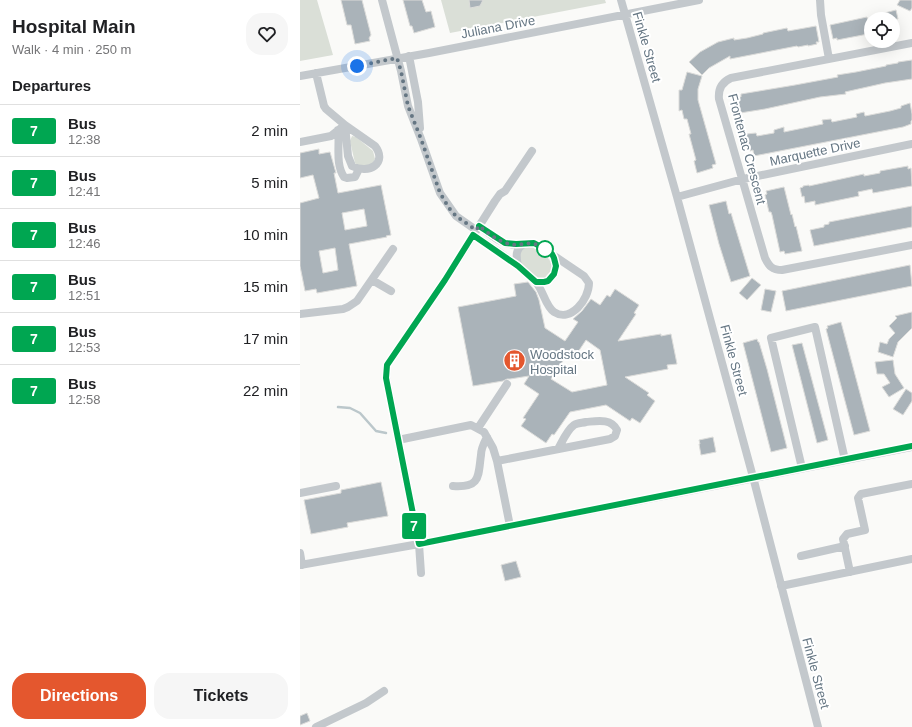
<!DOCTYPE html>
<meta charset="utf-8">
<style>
:root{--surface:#fff;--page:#f6f6f6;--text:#202124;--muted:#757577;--line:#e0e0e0;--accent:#e4572e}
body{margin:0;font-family:Arial,sans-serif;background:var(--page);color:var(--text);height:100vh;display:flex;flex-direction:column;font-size:15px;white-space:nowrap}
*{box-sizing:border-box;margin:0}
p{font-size:13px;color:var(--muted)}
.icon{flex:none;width:22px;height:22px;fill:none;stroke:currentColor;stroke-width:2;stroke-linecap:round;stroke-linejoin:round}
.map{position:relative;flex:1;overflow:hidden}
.panel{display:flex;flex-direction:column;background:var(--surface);width:300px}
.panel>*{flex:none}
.badge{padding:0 8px;border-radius:3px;font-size:14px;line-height:26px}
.fabs{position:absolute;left:564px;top:12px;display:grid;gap:8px}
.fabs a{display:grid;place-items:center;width:36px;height:36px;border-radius:50%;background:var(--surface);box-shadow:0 4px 16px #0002;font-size:20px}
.you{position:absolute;width:20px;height:20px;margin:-10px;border:3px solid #fff;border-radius:50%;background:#1a73e8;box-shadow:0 0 0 6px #1a73e833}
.map>.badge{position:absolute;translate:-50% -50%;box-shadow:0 0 0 2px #fff}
h2{padding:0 12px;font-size:15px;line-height:36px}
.round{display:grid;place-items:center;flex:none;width:42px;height:42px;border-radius:16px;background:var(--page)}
.head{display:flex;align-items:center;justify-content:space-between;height:68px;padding:0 12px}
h1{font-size:19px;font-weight:800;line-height:30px}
.primary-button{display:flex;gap:8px;margin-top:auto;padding:8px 12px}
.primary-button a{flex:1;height:46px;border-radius:16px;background:var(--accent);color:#fff;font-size:16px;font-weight:800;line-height:46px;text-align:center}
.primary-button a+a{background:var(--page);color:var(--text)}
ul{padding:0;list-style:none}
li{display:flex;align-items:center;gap:12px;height:52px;padding:0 12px;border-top:1px solid var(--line)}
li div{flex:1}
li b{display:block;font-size:15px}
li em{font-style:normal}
li .badge{min-width:44px;font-weight:700;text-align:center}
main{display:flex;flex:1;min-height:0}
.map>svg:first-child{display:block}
.green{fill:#dadfd7}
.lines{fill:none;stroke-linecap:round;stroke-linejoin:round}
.stream{stroke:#bbc7cb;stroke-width:2.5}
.building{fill:#aab3b9;stroke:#dcdcda;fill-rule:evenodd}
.minor{stroke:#c3c8cc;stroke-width:8}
.line-casing{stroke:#fff;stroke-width:9}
.line{stroke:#00a651;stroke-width:6}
.walk{stroke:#657683;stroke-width:4;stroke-dasharray:0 7.2}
.stop-dot{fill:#fff;stroke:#00a651;stroke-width:2}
.labels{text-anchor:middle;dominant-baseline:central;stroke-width:4;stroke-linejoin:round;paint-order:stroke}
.street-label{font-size:13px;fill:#657683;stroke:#fff}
.poi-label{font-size:13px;fill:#657683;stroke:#fff;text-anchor:start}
</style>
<main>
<section class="panel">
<div class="head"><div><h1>Hospital Main</h1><p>Walk · 4 min · 250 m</p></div><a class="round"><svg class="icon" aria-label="heart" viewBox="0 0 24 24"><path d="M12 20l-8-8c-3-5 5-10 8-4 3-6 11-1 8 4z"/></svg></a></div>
<h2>Departures</h2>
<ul>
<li><span class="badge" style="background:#00a651;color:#fff">7</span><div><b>Bus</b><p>12:38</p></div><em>2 min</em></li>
<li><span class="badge" style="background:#00a651;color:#fff">7</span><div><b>Bus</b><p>12:41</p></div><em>5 min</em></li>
<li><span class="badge" style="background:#00a651;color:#fff">7</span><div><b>Bus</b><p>12:46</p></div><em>10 min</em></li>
<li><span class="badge" style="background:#00a651;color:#fff">7</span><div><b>Bus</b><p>12:51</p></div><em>15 min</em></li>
<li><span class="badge" style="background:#00a651;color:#fff">7</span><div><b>Bus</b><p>12:53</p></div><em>17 min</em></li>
<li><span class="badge" style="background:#00a651;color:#fff">7</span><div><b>Bus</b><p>12:58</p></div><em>22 min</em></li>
</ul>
<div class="primary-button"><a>Directions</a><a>Tickets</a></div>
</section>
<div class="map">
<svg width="612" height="727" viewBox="0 0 612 727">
<rect width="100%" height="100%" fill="#fafaf8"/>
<path class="green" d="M0,0H17L33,55L0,61Z
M141,0H305L306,3L150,33Z
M52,136L56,137L73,151L75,159L71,166L57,165L55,163L50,141Z
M230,246C238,249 252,257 252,268C252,271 249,274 248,276L240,279L237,277C226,268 214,263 222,248Z"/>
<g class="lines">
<path class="stream" d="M38,407L50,408L60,413L76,431L86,433"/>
</g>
<path class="building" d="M41,0H62L71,35L69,38L70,41L55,44L51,25H47Z
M103,0H122L126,12L131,11L135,27L114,33L112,26H110Z
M169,0H183L180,6L170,8Z
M600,0H612V8L610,11L597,5Z
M596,10L598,19H573V16Z
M567,17L570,30L567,31L568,34L537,40V38L533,39L530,25Z
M516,26L519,42H516L517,44L508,46V45L498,47L497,46L430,59V56L409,68L402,75L389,62L400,52L418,42L434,38V40L447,38L463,34V33L487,28L488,31Z
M612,60V79L585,83L545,92L546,94L520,97L465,109L440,113L437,97H441V94L495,85L538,77L537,75L556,72L586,66V65L598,63V62Z
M387,72L402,76L398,89V100L416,164L412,165L413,168L397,173L394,161L396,160L389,134H391L387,119H384L382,110L379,111V90H382Z
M610,103L612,114V120L611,121V124L603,127L454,156L453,150L450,151L446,134L456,133L457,136L474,133V130L484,127V132L523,124L522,120L531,119L532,122L557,117L556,114L564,112L565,116L590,111L601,108V106Z
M19,149V154L30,152L36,173H34L38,193L81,185L91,235L86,236L87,237L49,244L57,286L17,293L16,289L5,291L0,266V203L19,198L13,175L0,178V153ZM64,209L67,226L45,230L42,213ZM35,248L38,270L23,273L19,251Z
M608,166V169L611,168L612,186L573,193L572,189L558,192L559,196L515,205V201L505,203L504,196L502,197L500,188L503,187V186L509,185V186L564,174V176L580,173V171Z
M484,187L491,215L492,214L495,227L496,226L502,251L485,254L484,251L480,252L472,215L471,212H469L465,195L467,194L466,191Z
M426,201L429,214L431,213L433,220L450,276L431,282L419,244L409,205Z
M612,206V227L514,246L510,230L524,227V225L529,224V222Z
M610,265L612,286L486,311L482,291Z
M452,278L461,285L447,300L439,293Z
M228,282L236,292L239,300L245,328L265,341L278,322L273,319L282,311L291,299L300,305L307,295L310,297L315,289L339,305L334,313L336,314L318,341L361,334V336L371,334L377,364L367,365L368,369L325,377L349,393L347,395L355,401L340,423L332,418L330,421L306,405L270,412L254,435L252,434L246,443L221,426L226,419L223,418L239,394L224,384L229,376L210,379H207L203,381L173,386L158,307L216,296L214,284ZM286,340L300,350L307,385L272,392L251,379L268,353L274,358Z
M465,289L476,291L471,312L461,310Z
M612,312V328L598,342L593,357L578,352L580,342L587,344L589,339L595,333L589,326L597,318L595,316Z
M541,322L570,431L554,435L526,329L528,328L527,326Z
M457,339L458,342H459L467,369L487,448L471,452L443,343Z
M502,343L528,440L517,443L492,345Z
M593,360L595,374L604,388L589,397L582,387L590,383L584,374H577L575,362Z
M606,389L612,393V401L603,415L593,409Z
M413,437L416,452L401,455L399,444H400L399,440Z
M81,482L88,516L47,523L48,527L11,534L4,500L41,493V490Z
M216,561L221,577L205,581L201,565Z
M7,713L10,721L0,725V716Z"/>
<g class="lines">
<path class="minor" d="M82,0L101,71L108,106L121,139L140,193L156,216L176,230
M321,0L377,197L453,477L518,727
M520,0L521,15L529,59
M612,43L431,78C422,82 418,89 419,99L465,258C469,266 472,270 482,270L612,245
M109,56L118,102L120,128
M0,76L129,53L399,0
M38,130C40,145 35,164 44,177L47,178L55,177L59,169
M0,142L31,136L45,125L75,146C88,163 69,175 52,166L48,156L45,125L26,109L24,106L16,73
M377,197L443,179L612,144
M173,235C194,249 217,263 235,281C243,289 245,306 254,312C271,323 289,299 289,283L284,276L238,245C229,241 219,246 210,244C199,243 188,232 179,226
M218,266C216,256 215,249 224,244
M72,280L91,291
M236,282C254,284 259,269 252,254
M0,314L43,309L48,307L57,301L93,249
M178,428L207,384
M98,440L171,425L184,432L193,448L197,461L210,526
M197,461L310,439L315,436L317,430C311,418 297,421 286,422C282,423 277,423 274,425C267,430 262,442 258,449
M502,468L471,338L515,327L545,460
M153,486C181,488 178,476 181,455C181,448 184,443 187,437
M0,493L36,486
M0,553L2,565
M501,556L545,546
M0,565L119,544L612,447
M550,572L543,539L547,534L565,530L558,498L561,494L612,484
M121,573L119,544L86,377L87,365L145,280L195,201L200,194L205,191L232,151
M481,586L612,559
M16,727L66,703L84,691"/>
</g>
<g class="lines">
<defs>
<path id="line" d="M179,226L205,243L216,244L234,243L243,248L252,254L254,258L256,266L254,274L248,281L244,282H236L218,266L173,235L145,280L87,365L86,378L119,544L612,446"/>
</defs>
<use href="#line" class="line-casing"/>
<use href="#line" class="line"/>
<path class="walk" d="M57,66L97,58L101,71L108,106L121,139L140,193L149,208L156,216L176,230L179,226C187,232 196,240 206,243C221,249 229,237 245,249"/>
</g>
<defs>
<symbol id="building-disc" viewBox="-11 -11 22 22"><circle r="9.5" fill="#e4572e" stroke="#fff"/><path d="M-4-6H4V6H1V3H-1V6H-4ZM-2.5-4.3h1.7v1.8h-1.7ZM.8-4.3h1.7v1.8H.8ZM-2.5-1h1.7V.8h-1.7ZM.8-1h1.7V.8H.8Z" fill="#fff"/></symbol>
</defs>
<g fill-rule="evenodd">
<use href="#building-disc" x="202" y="348" width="25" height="25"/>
</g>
<circle class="stop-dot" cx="245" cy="249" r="8"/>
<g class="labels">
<g class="street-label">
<text transform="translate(198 27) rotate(-11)">Juliana Drive</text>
<text transform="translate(347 47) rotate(74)">Finkle Street</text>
<text transform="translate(447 149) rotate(75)">Frontenac Crescent</text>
<text transform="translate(515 152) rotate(-12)">Marquette Drive</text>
<text transform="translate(434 360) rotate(75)">Finkle Street</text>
<text transform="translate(516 673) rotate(75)">Finkle Street</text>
</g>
<g class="poi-label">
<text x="230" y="354">Woodstock<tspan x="230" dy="15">Hospital</tspan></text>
</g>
</g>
</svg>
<div class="fabs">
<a><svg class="icon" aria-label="locate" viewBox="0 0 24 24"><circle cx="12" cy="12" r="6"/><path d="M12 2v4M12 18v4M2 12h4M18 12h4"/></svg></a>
</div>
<div class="you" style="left:57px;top:66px"></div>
<b class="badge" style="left:114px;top:526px;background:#00a651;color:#fff">7</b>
</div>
</main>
